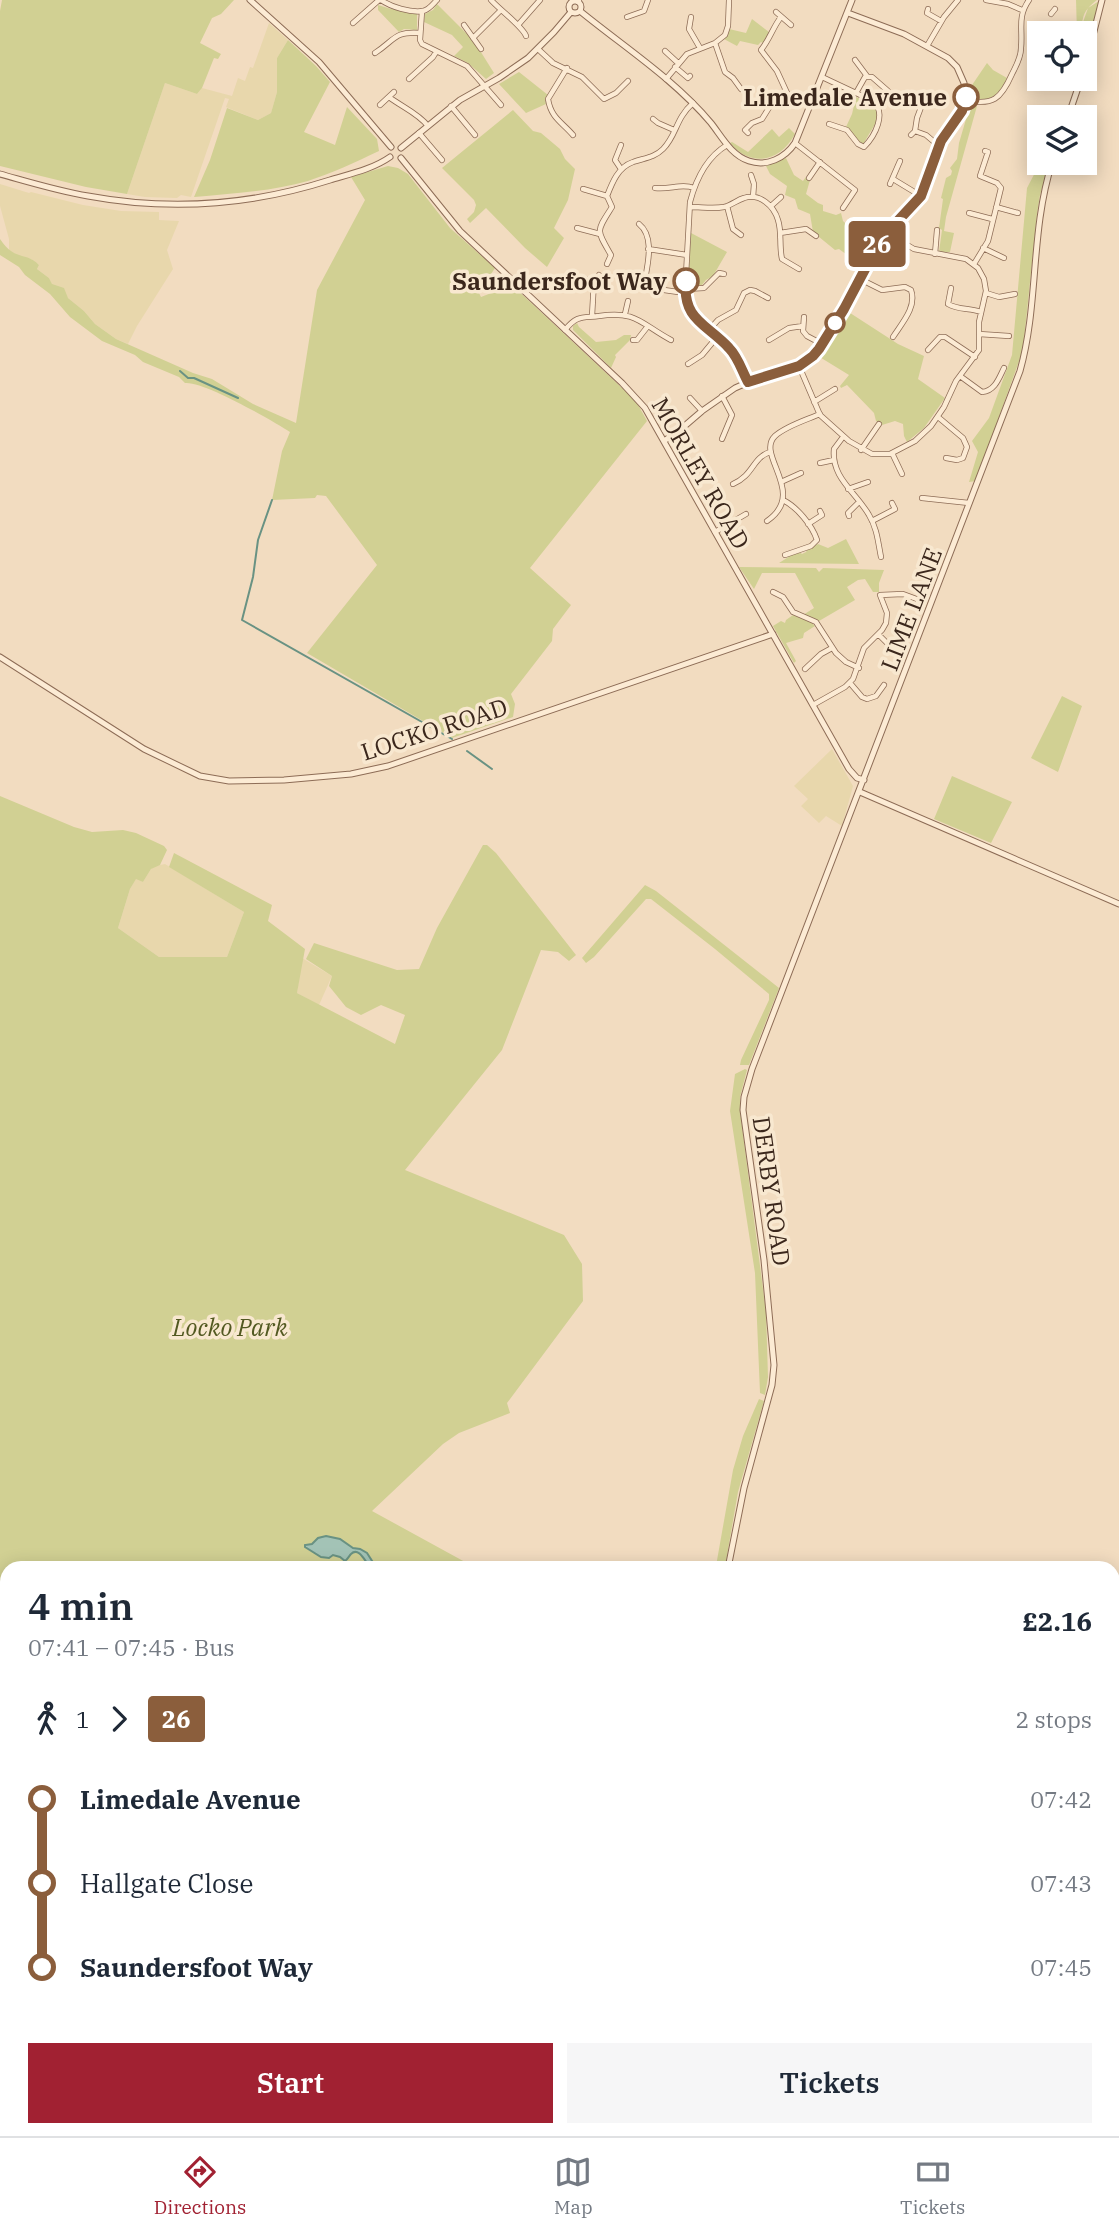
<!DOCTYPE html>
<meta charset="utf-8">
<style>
:root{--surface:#fff;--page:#f6f6f7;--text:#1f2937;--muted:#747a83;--line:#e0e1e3;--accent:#a12132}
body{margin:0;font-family:"IBM Plex Serif",serif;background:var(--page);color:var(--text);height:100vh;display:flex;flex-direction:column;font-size:26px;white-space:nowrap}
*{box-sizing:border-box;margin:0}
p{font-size:23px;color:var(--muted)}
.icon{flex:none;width:38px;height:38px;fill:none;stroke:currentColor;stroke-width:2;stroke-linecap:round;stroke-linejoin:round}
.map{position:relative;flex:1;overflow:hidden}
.drawer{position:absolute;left:0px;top:1561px;width:1120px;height:576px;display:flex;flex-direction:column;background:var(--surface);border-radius:21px 21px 0 0;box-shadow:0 4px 18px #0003}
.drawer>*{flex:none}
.badge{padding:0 14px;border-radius:5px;font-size:24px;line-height:46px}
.controls{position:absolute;left:1027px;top:21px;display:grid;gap:14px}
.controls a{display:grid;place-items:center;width:70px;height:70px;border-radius:0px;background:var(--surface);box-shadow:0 4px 18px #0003;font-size:35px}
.map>.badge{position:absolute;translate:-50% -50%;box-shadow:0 0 0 4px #fff}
.legs{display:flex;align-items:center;gap:10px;height:77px;padding:0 28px;font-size:23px}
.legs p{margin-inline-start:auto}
.headline{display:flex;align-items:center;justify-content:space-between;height:119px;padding:0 28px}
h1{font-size:38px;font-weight:600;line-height:52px}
.primary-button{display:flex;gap:14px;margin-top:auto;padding:14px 28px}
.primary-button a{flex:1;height:80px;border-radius:0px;background:var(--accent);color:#fff;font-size:28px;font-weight:600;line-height:80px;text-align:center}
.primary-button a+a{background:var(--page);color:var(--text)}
ul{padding:0 28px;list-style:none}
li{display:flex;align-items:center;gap:24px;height:84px;font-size:26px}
li i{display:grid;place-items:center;width:10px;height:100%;margin:0 9px;background:currentColor}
li i::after{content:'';width:18px;height:18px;margin:-9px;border:5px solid;border-radius:50%;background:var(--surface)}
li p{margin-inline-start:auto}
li:first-child i{background:linear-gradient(#0000 50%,currentColor 0)}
li:last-child i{background:linear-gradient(currentColor 50%,#0000 0)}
.dock{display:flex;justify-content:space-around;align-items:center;height:98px;border-top:2px solid var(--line);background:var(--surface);font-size:19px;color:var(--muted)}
.dock a{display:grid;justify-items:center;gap:4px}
.dock .current{color:var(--accent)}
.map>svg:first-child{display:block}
.farmland{fill:#e8d7ac}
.green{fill:#d1d093}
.water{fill:#a3c3b6;stroke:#699283;stroke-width:2}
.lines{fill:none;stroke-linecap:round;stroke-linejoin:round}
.stream{stroke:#699283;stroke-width:2}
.minor-casing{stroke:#8d6c56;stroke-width:6}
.tertiary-casing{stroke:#8d6c56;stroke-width:7}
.minor{stroke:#fcebd4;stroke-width:4.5}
.tertiary{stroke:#fcebd4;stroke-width:5}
.line-1-casing{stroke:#fff;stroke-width:16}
.line-1{stroke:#8b5e3c;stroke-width:10}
.stop-1-dot{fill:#fff;stroke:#8b5e3c;stroke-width:3.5}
.labels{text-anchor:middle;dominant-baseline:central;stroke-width:7;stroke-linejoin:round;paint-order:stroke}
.stop-label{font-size:24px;font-weight:bold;fill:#3b271c;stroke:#f8e8d0;text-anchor:end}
.street-label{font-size:24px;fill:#3b271c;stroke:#f8e8d0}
.park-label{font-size:24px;font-style:italic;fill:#525921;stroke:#f8e8d0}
</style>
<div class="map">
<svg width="1119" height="2136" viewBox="0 0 1119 2136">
<rect width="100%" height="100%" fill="#f2dcc0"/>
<path class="farmland" d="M269,23L288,40L277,58V92L271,113L258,120L226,107L229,99L225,98L191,197L181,195L177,198L145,197L127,194L165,83L197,94L202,88L232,96L238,78L245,81L250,67L253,68Z
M0,184L29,193L31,192L83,205L121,211L159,212V220L179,221L167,250L173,269L137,326L128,344L116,339L95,324L84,311L52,285L49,278L37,269L39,265L31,259L17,256L9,251V239L0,206Z
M832,749L853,786L842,826L826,816L819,823L801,806L808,799L794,786Z
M165,864L244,912L227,957H159L118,928L130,889L136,878L143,882L151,869L155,866Z
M302,958L332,976L319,1005L297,993Z
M0,2047H7V2130H123L124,2136H0Z"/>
<path class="green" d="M2,0H234L221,14L212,18L200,43L221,54L218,59L214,58L202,88L197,94L165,83L127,194L86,187L0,166V11Z
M1076,0H1097C1087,8 1083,12 1082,25L1088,8L1099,1L1085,61L1087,34L1082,26L1085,33H1077Z
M437,4L474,41L494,73L486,79L468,63L454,56L463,47L452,35L424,22L425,14L433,10Z
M378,5L391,9L417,12V30L404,29L399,32L378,10Z
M752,19L769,32L763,43L761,42L758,45L740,41L737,46L724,39L729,29L746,33Z
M288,40L316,66L330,82L304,132L335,145L347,107L377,139L379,151C356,162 332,173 308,181C273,191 231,194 194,197L210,160L227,108L258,120L271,113L277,92V58Z
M987,63L993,70L1007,78C1001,93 986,107 971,96L970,88Z
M519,72L548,95L545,98L546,104L526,113L499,84Z
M856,97C889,112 879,116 864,143L862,144L846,127L852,114Z
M977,106L946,217L944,231L954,233L950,252H939L942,230L939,228L943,199L941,198L946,178L951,175L952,171L950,168L957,159L959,143L969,109Z
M513,110L533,131L541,133L560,149L565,159L575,169L568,200L554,228L564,238L547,267L525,248L486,208L470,223L467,219L474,212L476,205L474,200L442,168Z
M789,128L795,134C780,162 751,168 730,143L732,142L748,152L772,129L779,137Z
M786,158L794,175L803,181L806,177L810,180L806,194L818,203L823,205V211L836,215L841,213L843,221L855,232L849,240L869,254L862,266L839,249L835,250L813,232L810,214L798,209L795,199L785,195L787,186L770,174L766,166Z
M1040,163H1050L1040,195L1037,214L1023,350L976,481L969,482L978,452L972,441L989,418L1012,355L1027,188Z
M388,166L398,168L408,174L450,228L495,268L491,274L493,284L488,283L485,278L482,279L484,286L478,291L481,297L512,285L636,401L647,421L530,568L571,605L553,629L552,641L511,694L515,704L513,717L452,738L307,653L377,565L326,496L317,495L315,498L272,500L282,451L290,432C273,421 204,381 185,383L179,377L143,362L135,355L102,341L70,317L50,294L25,275L19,267L0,255V239C15,262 26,251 39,265L37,269L49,278L52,284L64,288L68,298L84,311L95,324L116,339L193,373L212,379L253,404L296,423L317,290L365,200L351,177Z
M691,233L727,252L713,276L706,280L702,285L688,286Z
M847,311L898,344L924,356L918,379L945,398L924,428L907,442L904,436L903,424L895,421L882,425L876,421L874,413L847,385L841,388L840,386L849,375L818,356Z
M577,323L579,327L596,342L616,340L624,335H631L630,340L615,355L616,357L611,368L573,330V326Z
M846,539L859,564L779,563L798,551L802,554L806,552L808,549L818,544L828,548Z
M739,567L816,568L819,572L823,568L884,570L879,583V592H873L865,579L858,580L847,587L855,600L819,621L803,615L814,608L795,573H762L754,589Z
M793,615L811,622L815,626L804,633L803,638L786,643L796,661L794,663L773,626L781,621L785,623L786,620Z
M1062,696L1082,706L1058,772L1031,758Z
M952,776L1012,802L991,843L934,819Z
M0,796L74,827L92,832L123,830L136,833L164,846L167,850L160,865L151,869L143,882L136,879L130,889L118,928L159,957H227L244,912L169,867L174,853L272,905L268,921L305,949L297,993L395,1044L405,1015L381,1005L361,1015L346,1007L329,986L332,976L306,959L314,943L397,970L419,969L437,928L483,845H487L496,853L576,955L569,961L558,952L541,950L502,1050L405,1170L564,1235L582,1264L583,1301L507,1403L510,1413L459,1433L443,1444L372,1511L476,1568H336L305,1561L303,1568H7V1662L0,1651Z
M645,885L656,891L779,988L749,1065H740L741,1060L769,1000V994L715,949L651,899H646L594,957L586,963L582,958Z
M745,1069L747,1070L740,1097V1111L766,1312L768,1377L765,1395L760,1393L755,1273L730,1111L735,1074Z
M759,1399L764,1401L738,1492L725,1567L716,1566L733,1470L743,1436Z"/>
<path class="water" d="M326,1536L340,1539L353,1548L360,1549L367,1553L374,1564L367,1563C364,1559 358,1547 351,1554C349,1556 348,1559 345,1561L340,1557L333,1555L329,1558L321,1557L305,1547V1545L312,1544L318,1538Z"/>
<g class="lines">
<path class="stream" d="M180,371L188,378H194L238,398
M272,500L258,540L253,577L242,620L452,739
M467,751L492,769
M1113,1928L1119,1927
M403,2130L406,2136
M933,2135L935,2130"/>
<defs>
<path id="minor" d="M381,0C391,7 411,13 423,11C429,10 433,4 437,0
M491,0C500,10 523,27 526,36
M986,0L1008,4L1022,10
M578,2L579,0
M928,9L927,13L941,21
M422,11L420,40L422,44L467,66L501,105
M776,12L791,25
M1051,14L1055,9
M627,17L644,11L648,0
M691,17L689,29L700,48
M781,17C773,27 770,39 761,50L777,71L788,95L811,104
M353,23L379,0
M464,25L481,49
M518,25L540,0
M473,38L500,11
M715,43L725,72L733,78L741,89
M927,46L944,17L958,0
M538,49L553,63L582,77L604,99L616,93L628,81
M665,51L678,63
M375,53C395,40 394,31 420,33
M855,60L867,76
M675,67L688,78L690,76
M567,68L548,99C551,118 562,122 573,135
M822,77L873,101C887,113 875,136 864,147L858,144L847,130L829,124
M409,79L433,57L436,52
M666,79L687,54L715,43L725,35L728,26L729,0
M856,93L865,77H872L888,91L887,101L879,107
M389,97C402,107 418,113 428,126
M965,100C993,106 1001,99 1012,74C1016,66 1021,58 1021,48C1023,29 1017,17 1029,0
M380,105L394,92
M451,106L475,135
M653,119L658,123L674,130
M915,131L917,118L923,102
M419,133L442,160
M748,133L745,130L752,123L762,119L772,103L785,91
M911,135L915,131L926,135L939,146
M795,143L855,190L843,208
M621,145L615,160L621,169
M727,145C707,157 696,179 690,202L685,293L687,303L693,315L700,323L734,354L748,382
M751,175L754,184L753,197
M809,178L820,162
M893,179L921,196
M890,184L900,161
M655,188C670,190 681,183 694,188
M583,189L607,196
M727,206L733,229L741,235
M771,206L781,197
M690,207C702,207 713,209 724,207C732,205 737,200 744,198C760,193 774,206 778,220C782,232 779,246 782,259L799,269
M996,207L1018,213
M969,213L992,219
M639,224C653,235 649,258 646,274
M577,228L600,234
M780,233L806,229L816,236
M983,248L1004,258
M648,249L687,255
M935,254L937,230
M607,264L611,255C596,229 596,232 612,207L607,196C612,183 618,167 633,162C644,158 654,158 663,149C677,135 675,119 693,103
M974,264L988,241L1001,188L997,183L980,176L988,152L985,151
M578,277L594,281
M860,279L882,290L905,287L911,290C917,307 902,323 893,337
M951,288L948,304C958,310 970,308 981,312
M685,289L704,288L719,273L724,274
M664,290L685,293
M986,293L999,297L1015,294
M625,314L628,301
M592,316L594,281L599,275
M804,317L803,331L807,336L822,344
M565,330C577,315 582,318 599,316C636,310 641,324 671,340
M709,330L718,320L736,310L744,293L750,290L755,291L768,298
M979,334L1009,336
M633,340H637L648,326
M769,340L789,328L803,326
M928,350L940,337H945L975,357
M688,364L702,355L717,337
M799,366L820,415L849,441L872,454H890L915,441L931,426L944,407L956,381L979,350V322L986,291L984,279L978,268L966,259L914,249L885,232
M960,376L982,392C995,391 999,378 1004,368
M690,398L702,411
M814,402L835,389
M938,417L963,438L967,447L963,458L957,460L946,458
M843,437L834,449C831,478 856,492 869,515C877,528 878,542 881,557
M722,439L732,415L722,396
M861,450L879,424
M892,453L902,474
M820,463L834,460
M781,482L801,473
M733,484C754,475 752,458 770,452
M848,489L868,482
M922,498L969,503
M783,500C797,507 812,525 817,540L811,546L785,555
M849,516L848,513L859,502
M767,521C808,493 755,455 775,436C786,426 806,420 820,414
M872,521L895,509L892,503
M808,524L822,515L820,511
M715,532L746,514
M773,592L783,597L793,612L816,622L836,653L846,662L859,668
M878,634L888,644L902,651
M805,669L821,654L832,648
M850,683L862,697L867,699L876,696L884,685
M813,705L845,687L853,679L864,648L882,630L886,623L887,613L880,595L903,594L922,601"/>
<path id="tertiary" d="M250,0L319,62L391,147
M569 7a6 6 0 1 1 12 0a6 6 0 1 1-12 0Z
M580,11C624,47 674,79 711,123C722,137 731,155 749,161C767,167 785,158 795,143L852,0
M1085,67L1102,0
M1068,117L1081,79
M401,148L460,100L499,78L528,58L554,32L571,12
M401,158L460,231L622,383L645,408L849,769L857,778L864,780
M0,174C29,182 58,191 88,196C169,211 252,205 330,180C350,174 373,169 390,157
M664,441L681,429L702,411L735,388L760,377L799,366L813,356L844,309L881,239L920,197L941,141L962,111L966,97L964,83L957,67L948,58L904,34L848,13
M0,657L144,749L200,776L229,781L284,780L351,774L388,766L773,634
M860,792L1119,904
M728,1568L744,1488L772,1385L774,1365L764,1260L743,1110L744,1097L752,1069L1020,371C1039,304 1030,232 1052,163
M909,2130L921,2136"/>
</defs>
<use href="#minor" class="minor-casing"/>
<use href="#tertiary" class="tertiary-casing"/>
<use href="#minor" class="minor"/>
<use href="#tertiary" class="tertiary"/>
</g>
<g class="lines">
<defs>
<path id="line-1" d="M686,281C682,320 707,324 729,348C738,357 742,371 748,382L799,366L813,356L819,349L844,309L881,239L921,196L941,141L962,111L966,97"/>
</defs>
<use href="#line-1" class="line-1-casing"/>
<use href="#line-1" class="line-1"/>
</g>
<g class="stop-1-dot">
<circle cx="966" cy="97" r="12"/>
<circle cx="686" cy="281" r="12"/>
<circle cx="835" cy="323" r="9"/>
</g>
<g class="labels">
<g class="stop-label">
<text x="947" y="97">Limedale Avenue</text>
<text x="667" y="281">Saundersfoot Way</text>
</g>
<g class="street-label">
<text transform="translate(701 473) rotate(60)">MORLEY ROAD</text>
<text transform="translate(911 609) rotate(-69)">LIME LANE</text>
<text transform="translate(434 729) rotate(-18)">LOCKO ROAD</text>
<text transform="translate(772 1191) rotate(82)">DERBY ROAD</text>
</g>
<g class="park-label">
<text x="230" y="1327">Locko Park</text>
</g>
</g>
</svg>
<div class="controls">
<a><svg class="icon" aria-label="locate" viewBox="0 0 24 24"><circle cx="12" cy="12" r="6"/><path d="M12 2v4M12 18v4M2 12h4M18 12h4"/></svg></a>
<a><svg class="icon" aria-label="layers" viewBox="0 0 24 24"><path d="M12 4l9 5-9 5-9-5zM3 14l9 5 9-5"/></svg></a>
</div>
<b class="badge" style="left:877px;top:244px;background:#8b5e3c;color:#fff">26</b>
<section class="drawer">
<div class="headline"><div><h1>4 min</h1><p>07:41 – 07:45 · Bus</p></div><b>£2.16</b></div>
<div class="legs"><svg class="icon" aria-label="walk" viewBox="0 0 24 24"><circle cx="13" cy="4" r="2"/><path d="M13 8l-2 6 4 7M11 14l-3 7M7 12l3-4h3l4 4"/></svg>1<svg class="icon" aria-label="forward" viewBox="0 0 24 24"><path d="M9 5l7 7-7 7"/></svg><b class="badge" style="background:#8b5e3c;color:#fff">26</b><p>2 stops</p></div>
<ul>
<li><i style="color:#8b5e3c"></i><b>Limedale Avenue</b><p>07:42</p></li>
<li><i style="color:#8b5e3c"></i><span>Hallgate Close</span><p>07:43</p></li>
<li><i style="color:#8b5e3c"></i><b>Saundersfoot Way</b><p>07:45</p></li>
</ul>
<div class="primary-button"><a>Start</a><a>Tickets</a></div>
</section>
</div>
<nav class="dock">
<a class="current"><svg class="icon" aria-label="directions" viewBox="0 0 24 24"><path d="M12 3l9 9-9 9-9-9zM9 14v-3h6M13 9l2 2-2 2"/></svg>Directions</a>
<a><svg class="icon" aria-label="map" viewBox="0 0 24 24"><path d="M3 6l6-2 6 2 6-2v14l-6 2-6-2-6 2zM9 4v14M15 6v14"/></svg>Map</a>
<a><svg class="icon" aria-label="tickets" viewBox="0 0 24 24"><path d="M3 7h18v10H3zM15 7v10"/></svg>Tickets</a>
</nav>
